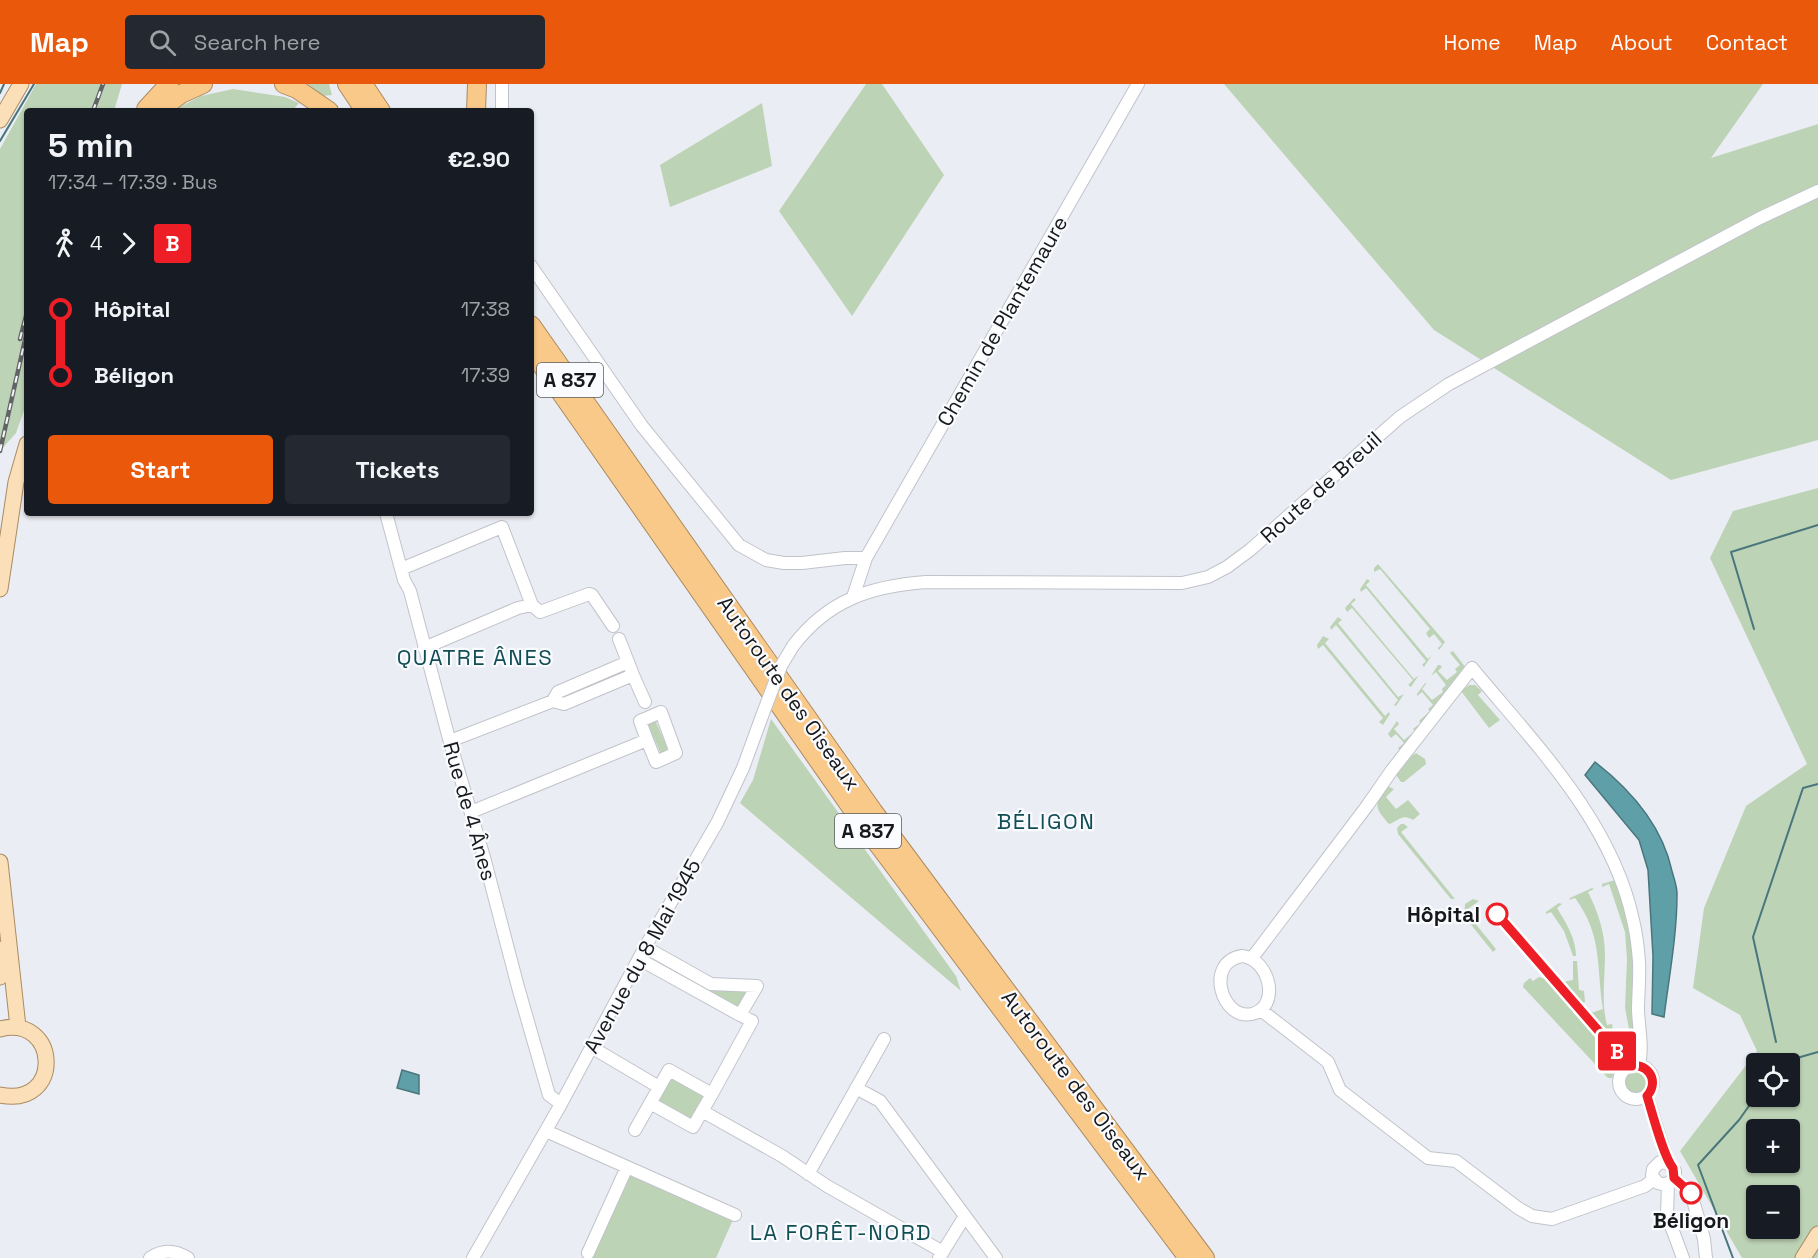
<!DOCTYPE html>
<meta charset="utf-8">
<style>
:root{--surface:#171b24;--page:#242831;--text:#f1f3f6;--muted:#9ea1a6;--accent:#ea580c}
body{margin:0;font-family:"Space Grotesk",sans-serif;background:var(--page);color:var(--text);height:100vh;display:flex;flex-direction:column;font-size:22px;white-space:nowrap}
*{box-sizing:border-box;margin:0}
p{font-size:20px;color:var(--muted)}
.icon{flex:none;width:33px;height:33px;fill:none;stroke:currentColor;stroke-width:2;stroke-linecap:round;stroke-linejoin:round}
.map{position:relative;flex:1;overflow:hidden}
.sheet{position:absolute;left:24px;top:24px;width:510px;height:408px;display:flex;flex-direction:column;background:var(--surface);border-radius:6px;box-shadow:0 2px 4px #0004}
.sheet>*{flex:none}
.badge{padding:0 12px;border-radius:4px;font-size:21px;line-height:39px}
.fabs{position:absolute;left:1746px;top:969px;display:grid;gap:12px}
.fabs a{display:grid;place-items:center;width:54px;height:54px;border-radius:6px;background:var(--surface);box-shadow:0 2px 4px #0004;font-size:30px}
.map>.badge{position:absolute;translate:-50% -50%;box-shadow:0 0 0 3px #fff}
.legs{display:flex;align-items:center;gap:9px;height:66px;padding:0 24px;font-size:20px}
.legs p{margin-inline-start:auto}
.overview{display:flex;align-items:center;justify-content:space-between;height:102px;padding:0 24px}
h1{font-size:33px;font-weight:700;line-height:45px}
.action{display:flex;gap:12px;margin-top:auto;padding:12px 24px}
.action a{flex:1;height:69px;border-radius:6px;background:var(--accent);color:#fff;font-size:24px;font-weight:700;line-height:69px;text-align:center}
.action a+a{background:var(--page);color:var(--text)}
ul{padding:0 24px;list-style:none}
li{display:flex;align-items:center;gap:21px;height:66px;font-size:22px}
li i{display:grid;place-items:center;width:9px;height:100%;margin:0 8px;background:currentColor}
li i::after{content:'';width:15px;height:15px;margin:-8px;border:4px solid;border-radius:50%;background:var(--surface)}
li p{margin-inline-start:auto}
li:first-child i{background:linear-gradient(#0000 50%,currentColor 0)}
li:last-child i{background:linear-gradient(currentColor 50%,#0000 0)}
header{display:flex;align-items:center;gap:36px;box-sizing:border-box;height:84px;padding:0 30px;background:var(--accent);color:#fff}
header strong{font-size:28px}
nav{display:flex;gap:33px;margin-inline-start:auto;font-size:21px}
.search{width:420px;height:54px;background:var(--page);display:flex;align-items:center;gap:15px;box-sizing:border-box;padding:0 21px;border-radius:6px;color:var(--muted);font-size:22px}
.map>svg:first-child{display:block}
.green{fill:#bdd3b5;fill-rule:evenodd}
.water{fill:#5f9fa8;stroke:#49767d;stroke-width:1.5}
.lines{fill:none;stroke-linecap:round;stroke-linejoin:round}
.stream{stroke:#49767d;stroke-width:2}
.minor-casing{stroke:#c1c3ca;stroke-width:14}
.major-casing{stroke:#aa8b62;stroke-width:17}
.highway-casing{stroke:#aa8b62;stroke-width:20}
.minor{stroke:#fff;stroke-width:12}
.major{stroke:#fbdfb8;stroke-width:15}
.highway{stroke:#f9c989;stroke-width:18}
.rail-casing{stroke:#626367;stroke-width:4.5}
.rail{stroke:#f9fbff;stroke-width:2;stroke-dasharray:7;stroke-linecap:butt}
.minor-bridge-casing{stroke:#c1c3ca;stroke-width:14;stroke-linecap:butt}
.minor-bridge{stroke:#fff;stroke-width:12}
.line-1-casing{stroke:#fff;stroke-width:14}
.line-1{stroke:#ed1e25;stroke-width:9}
.stop-1-dot{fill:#fff;stroke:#ed1e25;stroke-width:3}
.labels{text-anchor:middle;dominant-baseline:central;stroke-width:4.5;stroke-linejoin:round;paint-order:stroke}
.shield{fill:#f9fbff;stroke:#5b5c5f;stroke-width:1.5}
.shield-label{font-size:20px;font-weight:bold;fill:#17181a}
.street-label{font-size:21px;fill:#17181a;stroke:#f9fbff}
.stop-label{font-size:21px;font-weight:bold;fill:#17181a;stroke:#f9fbff;text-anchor:end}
.neighbourhood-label{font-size:22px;letter-spacing:1.5px;fill:#114e54;stroke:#f9fbff}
</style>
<header>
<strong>Map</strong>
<div class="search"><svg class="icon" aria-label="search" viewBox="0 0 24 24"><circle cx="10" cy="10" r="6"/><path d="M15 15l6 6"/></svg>Search here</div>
<nav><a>Home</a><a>Map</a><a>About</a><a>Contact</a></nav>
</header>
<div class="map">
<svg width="1818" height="1174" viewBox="0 0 1818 1174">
<rect width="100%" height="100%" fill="#ebedf4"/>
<path class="green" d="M36,0H122L114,27H27V318L16,349L0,367V65Z
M308,0H329L332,11L322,12Z
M866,0H882L944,91L852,232L779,127Z
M1224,0H1763L1711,74L1818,40V356L1671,396L1434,246Z
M233,5L285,13L299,19L292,27H172L201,12Z
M762,19L772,82L670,123L660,81Z
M1818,404V1174H1742L1680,1067L1757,967L1740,931L1693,904L1704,824L1746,722L1807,680L1710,474L1733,427ZM1756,980H1790V1012H1756ZM1756,1046H1790V1078H1756ZM1756,1112H1790V1144H1756Z
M1378,480L1445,558L1439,566L1438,564L1442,560L1434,550L1429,554L1426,549L1430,545L1380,485L1374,488V484Z
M1367,495L1370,497L1366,501L1428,575L1432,571L1424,583L1422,581L1426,577L1366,504L1361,508L1360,505Z
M1354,514L1356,516L1351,520L1414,595L1419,591L1411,603L1408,601L1413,596L1352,524L1347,528L1345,524Z
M1338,533L1342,536L1338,539L1398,613L1404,610L1396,622L1394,621L1398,616L1336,541L1331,546L1330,543Z
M1323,552L1329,555L1325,559L1385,632L1389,628L1390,630L1383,641L1379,638L1383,634L1323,561L1318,565L1317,561Z
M1453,567L1466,584L1423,642L1419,637L1430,627L1428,625L1433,621L1422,608L1417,612V610L1425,599L1426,600L1422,605L1432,616L1443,608L1442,605L1446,601L1436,588L1431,592L1438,581H1440L1442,583L1438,587L1447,596L1457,588L1455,585L1460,581L1450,569Z
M1469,601H1475L1482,607L1478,611L1500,636L1489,644L1461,607Z
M771,635L956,892L961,907L740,719L753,696Z
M655,636L668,665L661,670L648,641V639Z
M1397,637L1399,640L1394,645L1404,656L1415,647L1413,645L1418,641L1421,645L1402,669L1398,664L1404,659L1396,650L1391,654L1388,650Z
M1416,669L1425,675L1426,680L1404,698H1401L1396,691L1410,673Z
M1387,702L1394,705L1386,713L1396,725L1408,716L1420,730L1413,736C1402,729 1399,737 1389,740C1374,723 1374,721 1387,702Z
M1401,740H1404L1408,743L1401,748L1455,815H1451L1398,750L1397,744Z
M1615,796L1628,838L1633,873L1632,927L1636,975H1630L1621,965L1624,951L1630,950L1625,924L1627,875L1625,848L1609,800L1602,803V800Z
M1592,804L1594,805L1588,808C1598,828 1605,848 1605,871C1605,895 1601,917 1607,941L1612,940L1614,954H1613L1591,929L1603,925C1596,881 1603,852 1575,814L1569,816L1570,814Z
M1473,815L1479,817L1465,827L1496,865L1493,868L1464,832L1465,820Z
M1559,819L1562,820L1557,824C1566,839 1576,854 1576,872H1573L1564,847L1551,828L1546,830V828Z
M645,863L711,900L757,902L740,931L639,875Z
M1573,877H1577L1579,906L1584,907L1585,918L1583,919L1563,898L1573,896Z
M1539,893L1545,895L1575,923L1621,980L1616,983L1612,994H1608L1523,903L1524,899L1530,894L1533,897Z
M1625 998a11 11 0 1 1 22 0a11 11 0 1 1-22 0Z
M673,994L703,1012V1015L692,1034L689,1035L659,1018L658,1014L669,996Z
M627,1083L735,1131L716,1174H589Z"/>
<path class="water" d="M1595,678C1631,706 1662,741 1672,787C1674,795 1677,802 1677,810C1677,851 1669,893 1664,933L1652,930L1653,872L1648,786L1639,756L1585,691Z
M402,986L419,991V1010L397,1004Z"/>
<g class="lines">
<path class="stream" d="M0,9L4,0
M0,57L34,0
M1754,545L1731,468L1818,441
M1776,958L1753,853L1803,704L1818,700
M1779,980L1784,973L1797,974L1818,968
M1733,1174L1698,1081L1739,1036L1756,1012"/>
<defs>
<path id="minor" d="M502,27V0
M531,182L642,342L739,461L766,476L784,479H802L845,474H866
M386,429L404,496L410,507L448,651L485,777L518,903L549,1011L561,1020
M401,485L502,443L532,521
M853,513L866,474L1138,0
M619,555L628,578
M793,562C828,516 871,502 926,498L1182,499L1208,493L1227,483L1250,466L1400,333L1449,300L1760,134L1818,107
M424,564L518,524L532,521L540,528L589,510L592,511L613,542
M633,591L645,618
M450,657L553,617L564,620L633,591L628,578L558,608L553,617
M471,728L647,656L656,678L676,669L661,628L640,637L647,656
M1242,872C1270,875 1281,923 1252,930C1222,937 1204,878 1242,872Z
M1252,874L1367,722L1392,686L1472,584C1534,659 1612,737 1633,836C1636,849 1638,863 1639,877C1640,893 1638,910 1638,927C1639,946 1643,963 1639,981
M639,875L740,931L757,902L711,900L645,863
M1261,926L1328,978L1340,1006L1428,1074L1456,1077L1518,1124L1532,1132L1552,1135L1645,1102L1654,1095
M591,963L659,1003
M1619 998a17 17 0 1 1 34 0a17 17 0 1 1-34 0Z
M856,1004L880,1017L996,1174
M712,1010L752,937L740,931
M1647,1012L1668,1079L1675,1087C1675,1097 1668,1102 1658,1099L1652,1092L1653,1085L1660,1078L1668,1079
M702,1027L782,1072L827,1102L943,1168
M635,1046L669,986L712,1010L693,1043L650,1019
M546,1047L735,1131
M808,1090L884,955
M1674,1094L1691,1109L1704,1155L1706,1174
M1668,1100L1667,1131L1683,1174
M588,1169L627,1083
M150,1174C163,1165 175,1166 188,1174
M473,1174L561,1020L645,863L717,739L743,684L762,632
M939,1174L965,1132"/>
<path id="major" d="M0,36L21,0
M0,505L16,398L27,360
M0,778L18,943
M0,893L2,865
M0,945C59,930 64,1024 0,1011
M1803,1174L1818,1150"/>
<path id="highway" d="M284,0L297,5L329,27
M347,0L365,27
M363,0L381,27
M146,25L169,0
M158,27L181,10L203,0
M476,27L477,0
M531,241L873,727L1205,1174
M531,266L862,739L1188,1174"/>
</defs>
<use href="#minor" class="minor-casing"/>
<use href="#major" class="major-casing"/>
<use href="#highway" class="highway-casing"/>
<use href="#minor" class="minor"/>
<use href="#major" class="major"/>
<use href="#highway" class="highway"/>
<defs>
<path id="rail" d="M93,27L103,0
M20,255L27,228
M0,367L27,247"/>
</defs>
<use href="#rail" class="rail-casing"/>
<use href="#rail" class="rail"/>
<defs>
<path id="minor-bridge" d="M762,632L781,582L793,562"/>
</defs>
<use href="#minor-bridge" class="minor-bridge-casing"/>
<use href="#minor-bridge" class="minor-bridge"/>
</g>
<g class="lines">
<defs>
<path id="line-1" d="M1497,830L1623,975L1627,983C1646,976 1661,996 1647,1012C1652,1028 1664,1074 1673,1084L1674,1094L1691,1109"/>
</defs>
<use href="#line-1" class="line-1-casing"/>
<use href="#line-1" class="line-1"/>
</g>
<g class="stop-1-dot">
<circle cx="1497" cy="830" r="10"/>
<circle cx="1691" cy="1109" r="10"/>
</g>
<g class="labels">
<g class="shield">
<rect x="537" y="279" width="66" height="34" rx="4.5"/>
<rect x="835" y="730" width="66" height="34" rx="4.5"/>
</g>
<g class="shield-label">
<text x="570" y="296">A 837</text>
<text x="868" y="747">A 837</text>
</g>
<g class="street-label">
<text transform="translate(1002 237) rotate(-60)">Chemin de Plantemaure</text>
<text transform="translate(1321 403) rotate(-42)">Route de Breuil</text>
<text transform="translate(789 609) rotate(55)">Autoroute des Oiseaux</text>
<text transform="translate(470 727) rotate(74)">Rue de 4 Ânes</text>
<text transform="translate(642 872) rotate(-61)">Avenue du 8 Mai 1945</text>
<text transform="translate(1076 1001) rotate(53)">Autoroute des Oiseaux</text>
</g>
<g class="stop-label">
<text x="1480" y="830">Hôpital</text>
<text x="1691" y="1136" text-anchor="middle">Béligon</text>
</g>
<g class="neighbourhood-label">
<text x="475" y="573">QUATRE ÂNES</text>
<text x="1046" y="737">BÉLIGON</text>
<text x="841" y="1148">LA FORÊT-NORD</text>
</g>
</g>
</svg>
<div class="fabs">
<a><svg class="icon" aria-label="locate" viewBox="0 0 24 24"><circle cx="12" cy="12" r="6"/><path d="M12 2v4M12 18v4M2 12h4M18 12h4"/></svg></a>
<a>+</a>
<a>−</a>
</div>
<b class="badge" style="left:1617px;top:967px;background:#ed1e25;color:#fff">B</b>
<section class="sheet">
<div class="overview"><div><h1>5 min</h1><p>17:34 – 17:39 · Bus</p></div><b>€2.90</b></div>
<div class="legs"><svg class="icon" aria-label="walk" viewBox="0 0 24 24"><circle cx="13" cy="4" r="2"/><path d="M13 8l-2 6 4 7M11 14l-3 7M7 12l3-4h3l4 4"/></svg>4<svg class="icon" aria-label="forward" viewBox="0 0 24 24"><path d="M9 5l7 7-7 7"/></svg><b class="badge" style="background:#ed1e25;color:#fff">B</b></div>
<ul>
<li><i style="color:#ed1e25"></i><b>Hôpital</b><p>17:38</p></li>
<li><i style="color:#ed1e25"></i><b>Béligon</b><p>17:39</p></li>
</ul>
<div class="action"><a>Start</a><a>Tickets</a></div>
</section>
</div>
